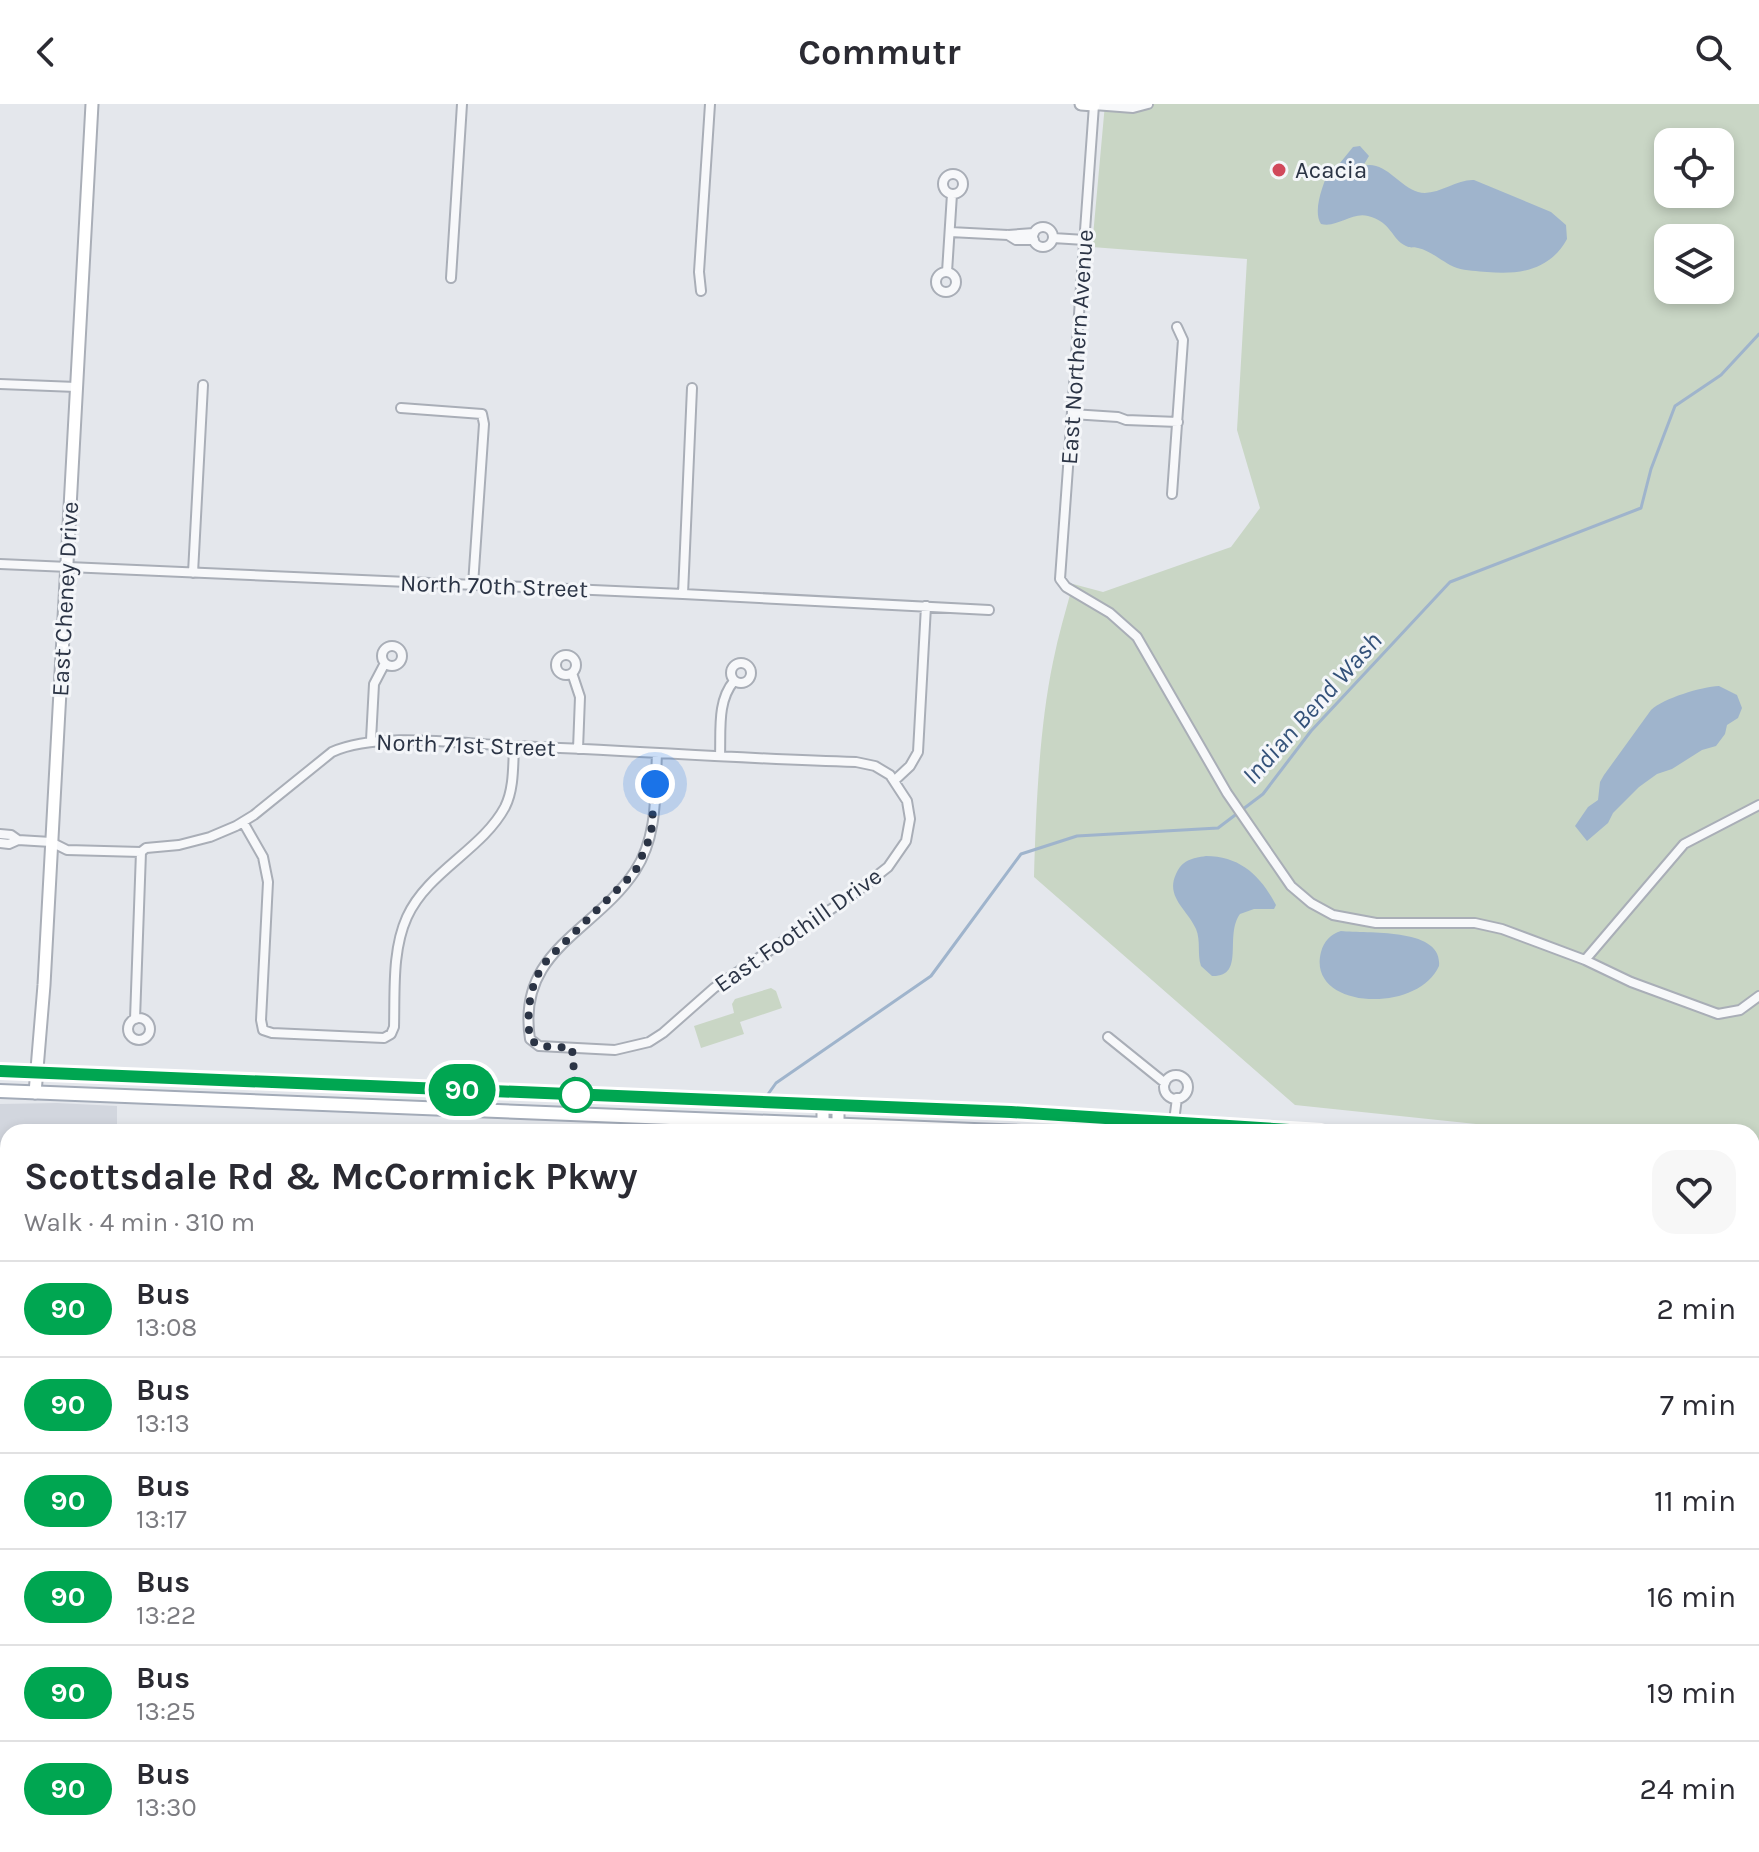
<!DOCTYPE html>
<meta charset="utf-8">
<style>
:root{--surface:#fff;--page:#f7f7f7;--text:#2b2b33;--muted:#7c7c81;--line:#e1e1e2}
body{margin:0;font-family:Karla,sans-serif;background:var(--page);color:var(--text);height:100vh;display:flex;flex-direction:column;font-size:30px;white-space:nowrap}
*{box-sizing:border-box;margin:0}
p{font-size:26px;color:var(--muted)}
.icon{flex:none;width:44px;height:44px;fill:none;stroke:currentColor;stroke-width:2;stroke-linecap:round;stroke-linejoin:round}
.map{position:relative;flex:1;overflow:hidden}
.details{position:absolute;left:0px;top:1020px;width:1760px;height:728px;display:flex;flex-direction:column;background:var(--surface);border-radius:24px 24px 0 0;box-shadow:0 4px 12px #0003}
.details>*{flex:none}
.badge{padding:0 16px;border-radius:26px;font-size:28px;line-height:52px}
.tools{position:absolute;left:1654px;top:24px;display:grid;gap:16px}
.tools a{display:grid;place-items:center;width:80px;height:80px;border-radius:16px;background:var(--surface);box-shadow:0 4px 12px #0003;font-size:40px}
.you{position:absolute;width:40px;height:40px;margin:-20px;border:6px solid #fff;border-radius:50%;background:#1a73e8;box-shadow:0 0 0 12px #1a73e833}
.map>.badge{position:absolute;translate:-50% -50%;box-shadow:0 0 0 4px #fff}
.round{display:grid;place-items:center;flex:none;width:84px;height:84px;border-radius:24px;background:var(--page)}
.summary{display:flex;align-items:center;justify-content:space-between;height:136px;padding:0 24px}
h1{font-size:38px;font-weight:700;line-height:60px}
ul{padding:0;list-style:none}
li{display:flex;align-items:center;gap:24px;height:96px;padding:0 24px;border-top:2px solid var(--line)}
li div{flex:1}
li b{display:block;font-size:30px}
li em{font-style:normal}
li .badge{min-width:88px;font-weight:700;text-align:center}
header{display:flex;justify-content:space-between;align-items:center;height:104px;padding:0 24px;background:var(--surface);font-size:36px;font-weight:700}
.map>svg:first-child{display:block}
.built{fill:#d2d6de}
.green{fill:#c9d6c5;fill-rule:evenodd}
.water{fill:#9fb4cc}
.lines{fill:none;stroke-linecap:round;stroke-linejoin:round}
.stream{stroke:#9fb4cc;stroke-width:3}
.street-casing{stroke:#a9aeb7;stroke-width:12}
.secondary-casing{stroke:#a9aeb7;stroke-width:15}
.primary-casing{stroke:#a3abb8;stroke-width:16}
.street{stroke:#f7f8fa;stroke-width:8}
.secondary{stroke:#fff;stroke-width:11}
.primary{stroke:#fff;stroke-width:12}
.line-casing{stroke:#fff;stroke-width:18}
.line{stroke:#00a651;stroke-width:12}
.walk{stroke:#2b3445;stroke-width:8;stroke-dasharray:0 14.4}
.poi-dot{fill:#d1495b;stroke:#f4f6f9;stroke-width:3}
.stop-dot{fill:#fff;stroke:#00a651;stroke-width:4}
.labels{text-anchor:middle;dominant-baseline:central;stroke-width:6;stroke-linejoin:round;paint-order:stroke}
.poi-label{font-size:24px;fill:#2b3445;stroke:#f4f6f9;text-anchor:start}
.street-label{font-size:24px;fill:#2b3445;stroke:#f4f6f9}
.water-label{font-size:26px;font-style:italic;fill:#34527a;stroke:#f4f6f9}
</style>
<header><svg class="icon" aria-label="back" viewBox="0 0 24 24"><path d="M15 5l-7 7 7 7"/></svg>Commutr<svg class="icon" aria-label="search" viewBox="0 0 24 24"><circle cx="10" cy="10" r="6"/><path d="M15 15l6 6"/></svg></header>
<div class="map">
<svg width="1759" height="1748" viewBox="0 0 1759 1748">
<rect width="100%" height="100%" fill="#e4e7ec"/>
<path class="built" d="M57,999L117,1002V1028H8V1095L0,1099V1000Z"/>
<path class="green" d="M1105,0H1759V1048L1752,1047V1028H1551L1295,1001L1034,773C1036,705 1039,625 1053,558C1058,532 1066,506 1073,480L1103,488L1231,443L1260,404L1237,326L1247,155L1092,143ZM1668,38H1720V90H1668ZM1668,134H1720V186H1668Z
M771,884L776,887L782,904L740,918L744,930L701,944L694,922L734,909L732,900L735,895Z
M3,1230H8V1740H691L681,1748H0V1231Z"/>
<path class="water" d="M1360,42L1369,52L1363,62C1385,56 1398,82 1418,88C1436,93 1456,75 1474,76L1551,108L1566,121L1567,135C1550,166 1520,171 1487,168C1478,167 1466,167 1457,164C1443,159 1432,147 1418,144C1412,142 1413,145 1406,142C1391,135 1392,118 1368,112C1351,108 1338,124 1321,120C1312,107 1324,78 1330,64L1340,59L1353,43Z
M1719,582L1737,591L1742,604L1738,614L1727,621L1725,630L1716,642L1702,646L1672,665L1657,670L1639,683L1613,709L1608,719L1587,737L1575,722L1588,703L1598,696L1600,678L1604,671L1651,606C1664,594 1701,583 1719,582Z
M1206,752C1240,752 1261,772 1276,801L1274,805H1254L1240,810C1224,832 1246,873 1212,872L1201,862C1197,850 1201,837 1196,825C1188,806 1165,793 1176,770C1182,756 1192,754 1206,752Z
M1341,827C1368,830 1443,823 1439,862C1417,911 1306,905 1321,848C1324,837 1331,830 1341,827Z
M8,1273V1404L0,1405V1277Z"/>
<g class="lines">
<path class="stream" d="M766,993L776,979L931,872L1021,750L1077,732L1218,724L1263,690L1311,627L1450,478L1641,404L1651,365L1675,302L1721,271L1759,230"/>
<defs>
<path id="street" d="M1148,0L1133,4L1094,1L1060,475L1066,483L1110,509L1137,533L1227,689L1291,782L1311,799L1333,811L1376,819H1475L1502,825L1585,856L1684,740L1759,701
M943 80a10 10 0 1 1 20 0a10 10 0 1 1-20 0Z
M1033 133a10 10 0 1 1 20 0a10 10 0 1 1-20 0Z
M950,128L1008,131L1034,129
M1008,131L1016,136H1034
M1053,134L1085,136
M947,168L952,90
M936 178a10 10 0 1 1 20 0a10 10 0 1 1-20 0Z
M451,174L462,0
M701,187L699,168L710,0
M0,280L76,283
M401,304L482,310L484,320L473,481
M1072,310L1118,313L1126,316L1178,318
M1172,390L1183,236L1177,223
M0,460L683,490L989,506
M193,469L203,281
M683,490L692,284
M382 552a10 10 0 1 1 20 0a10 10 0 1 1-20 0Z
M556 561a10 10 0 1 1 20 0a10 10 0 1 1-20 0Z
M731 569a10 10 0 1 1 20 0a10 10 0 1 1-20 0Z
M572,569L580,593L578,645
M371,636L374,580L385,559
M720,652C721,626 717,597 734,577
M895,676L910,662L918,648L926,502
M243,718L263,753L268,778L261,916L263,926L272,929L384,934L391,930L394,923C395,887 392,846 407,813C428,767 482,746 505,703C514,685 513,662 514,642
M0,730L11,731L18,736
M0,739L9,740L18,736L51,738L67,746L141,748L146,744L179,741L210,733L236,722L254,711L332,648C378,627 462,640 514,642C628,646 742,655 856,658L875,662L890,671L907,697L910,715L906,737L888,763L855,789L714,884L663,929L649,938L615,946L539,942L530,935C516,846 595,828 635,767C658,732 655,689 657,649
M1585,856L1631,878L1718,910L1740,906L1759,892
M128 925a11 11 0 1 1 22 0a11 11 0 1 1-22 0Z
M135,915L141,748
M1108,933L1165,979
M1164 983a12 12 0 1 1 24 0a12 12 0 1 1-24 0Z
M1174,1017L1177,994
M1752,1155L1759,1156
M1752,1304L1759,1208
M1752,1479H1759
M1752,1685L1759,1686
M685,1740L692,1748
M704,1740L711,1748
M866,1748V1740
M990,1748V1740
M1489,1748L1490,1740"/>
<path id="secondary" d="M1081,0L1094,1
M35,989L44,881L92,0
M823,1028V1001
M838,1028V1001
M629,1748L638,1740
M656,1748L665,1740"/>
<path id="primary" d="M0,967L1011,1008L1321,1028
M0,987L1021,1028
M1108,1028L1114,1024L1161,1026L1174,1017
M1752,1060H1759
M1752,1079L1759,1080"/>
</defs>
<use href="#street" class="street-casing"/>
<use href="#secondary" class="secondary-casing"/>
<use href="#primary" class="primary-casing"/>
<use href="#street" class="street"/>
<use href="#secondary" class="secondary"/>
<use href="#primary" class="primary"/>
</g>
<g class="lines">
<defs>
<path id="line" d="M0,967L1011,1008L1321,1028"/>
</defs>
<use href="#line" class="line-casing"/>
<use href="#line" class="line"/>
<path class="walk" d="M576,991L572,944L539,942L530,935C526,907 530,875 549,854L635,768L651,731L655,680"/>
</g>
<circle class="poi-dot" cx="1279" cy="66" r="8"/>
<circle class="stop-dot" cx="576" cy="991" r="16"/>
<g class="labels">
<g class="poi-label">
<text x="1295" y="66">Acacia</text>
</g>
<g class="street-label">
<text transform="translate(1077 243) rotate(-86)">East Northern Avenue</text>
<text transform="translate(494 482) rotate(2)">North 70th Street</text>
<text transform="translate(65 495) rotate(-87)">East Cheney Drive</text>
<text transform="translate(466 641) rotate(2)">North 71st Street</text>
<text transform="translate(798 826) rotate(-35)">East Foothill Drive</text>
</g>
<g class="water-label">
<text transform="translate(1312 604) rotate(-48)">Indian Bend Wash</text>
</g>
</g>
</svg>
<div class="tools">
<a><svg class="icon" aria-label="locate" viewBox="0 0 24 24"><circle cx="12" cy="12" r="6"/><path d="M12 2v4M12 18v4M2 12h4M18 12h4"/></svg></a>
<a><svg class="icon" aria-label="layers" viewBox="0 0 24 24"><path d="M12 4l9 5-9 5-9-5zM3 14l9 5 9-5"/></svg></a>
</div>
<div class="you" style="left:655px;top:680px"></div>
<b class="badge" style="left:462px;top:986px;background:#00a651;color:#fff">90</b>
<section class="details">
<div class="summary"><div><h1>Scottsdale Rd &amp; McCormick Pkwy</h1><p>Walk · 4 min · 310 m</p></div><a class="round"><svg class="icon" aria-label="heart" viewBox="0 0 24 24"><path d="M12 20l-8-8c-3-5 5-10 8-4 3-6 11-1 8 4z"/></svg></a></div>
<ul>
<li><span class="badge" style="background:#00a651;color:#fff">90</span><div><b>Bus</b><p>13:08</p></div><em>2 min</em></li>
<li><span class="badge" style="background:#00a651;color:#fff">90</span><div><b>Bus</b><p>13:13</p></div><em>7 min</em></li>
<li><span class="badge" style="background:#00a651;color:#fff">90</span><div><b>Bus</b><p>13:17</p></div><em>11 min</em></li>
<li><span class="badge" style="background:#00a651;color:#fff">90</span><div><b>Bus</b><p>13:22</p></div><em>16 min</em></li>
<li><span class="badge" style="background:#00a651;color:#fff">90</span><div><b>Bus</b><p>13:25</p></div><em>19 min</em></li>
<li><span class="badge" style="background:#00a651;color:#fff">90</span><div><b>Bus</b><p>13:30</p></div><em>24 min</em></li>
</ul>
</section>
</div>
